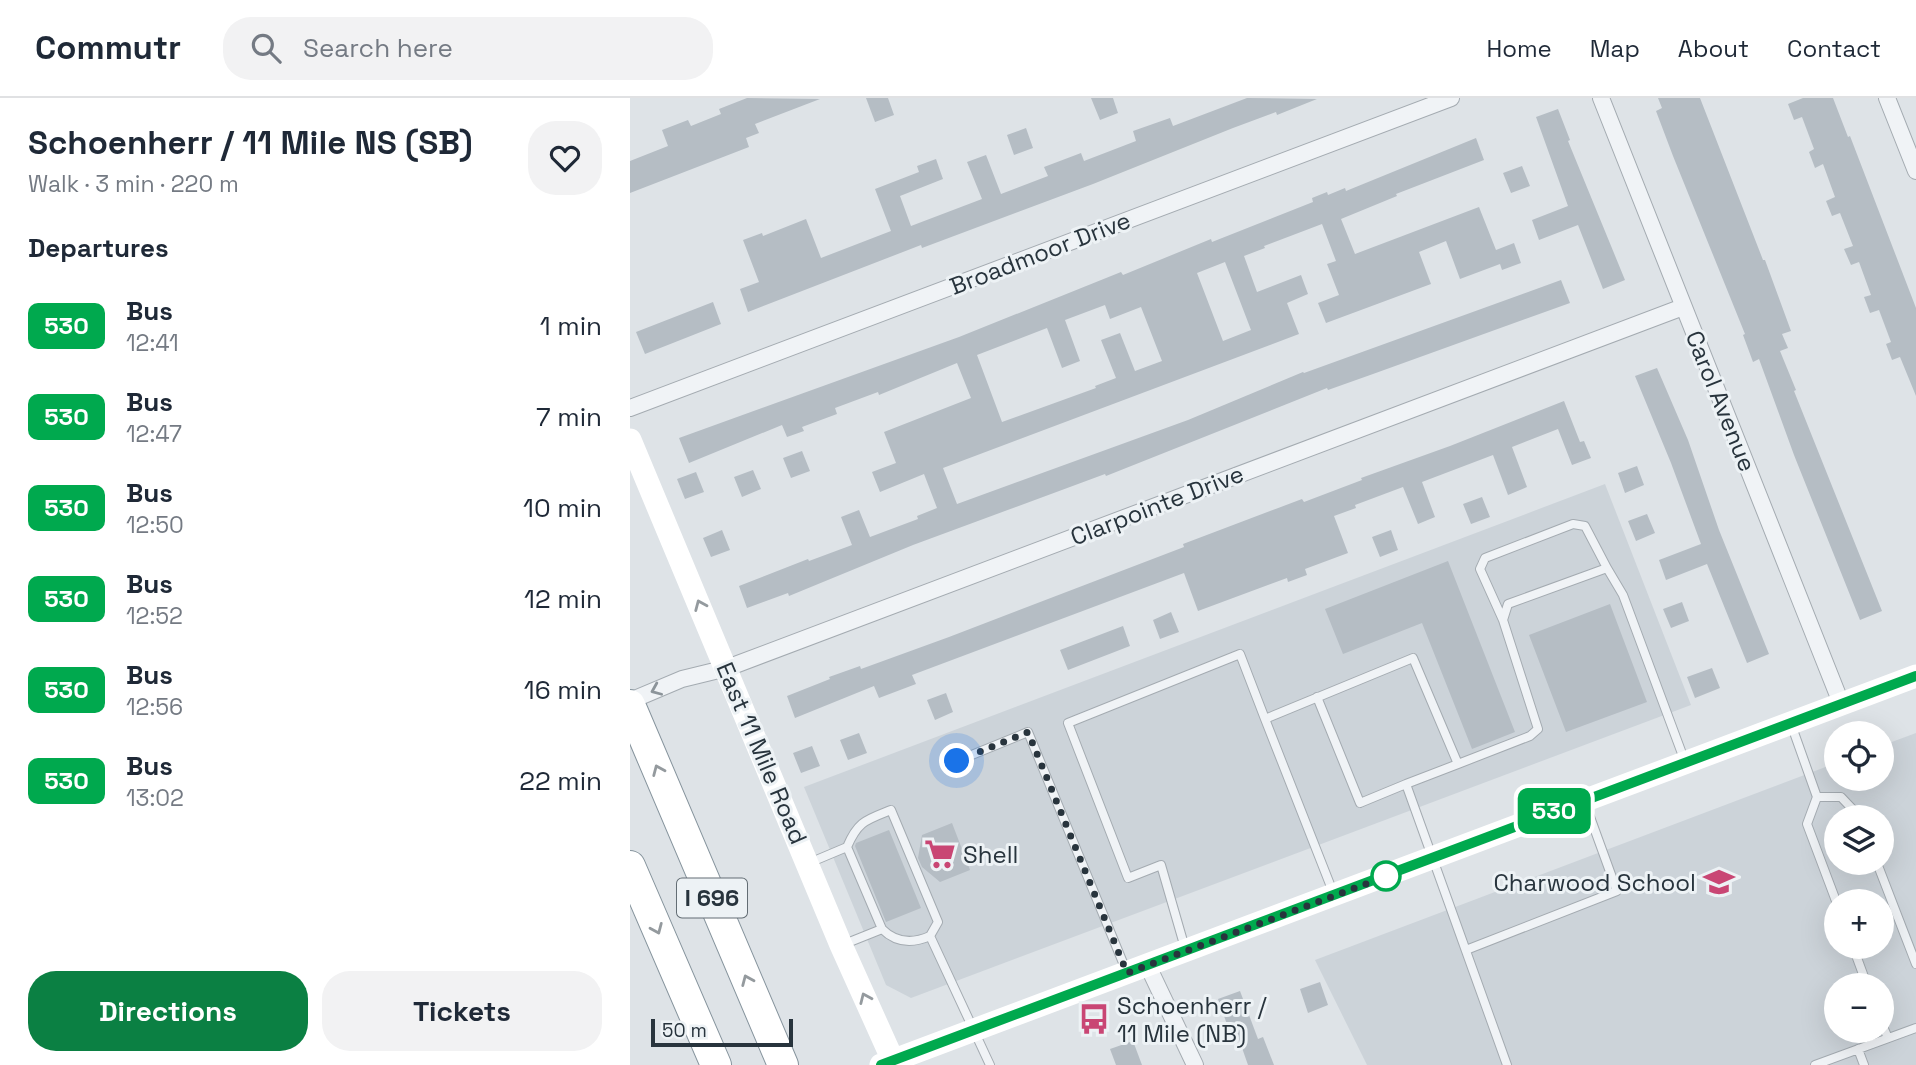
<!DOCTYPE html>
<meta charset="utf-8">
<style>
:root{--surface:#fff;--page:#f2f2f3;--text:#1f2937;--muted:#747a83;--line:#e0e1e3;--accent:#0b8043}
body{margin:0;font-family:"Space Grotesk",sans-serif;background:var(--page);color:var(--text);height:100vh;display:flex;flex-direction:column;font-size:26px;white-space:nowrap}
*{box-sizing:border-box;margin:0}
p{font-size:23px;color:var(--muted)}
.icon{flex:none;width:38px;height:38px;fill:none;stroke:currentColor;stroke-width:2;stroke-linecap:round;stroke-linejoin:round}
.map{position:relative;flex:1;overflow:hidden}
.side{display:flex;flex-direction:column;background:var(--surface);width:630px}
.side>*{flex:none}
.badge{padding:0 14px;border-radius:10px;font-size:24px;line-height:46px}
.buttons{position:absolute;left:1194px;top:623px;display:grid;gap:14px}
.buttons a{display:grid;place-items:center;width:70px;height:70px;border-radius:50%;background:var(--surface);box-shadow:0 7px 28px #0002;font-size:35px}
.scale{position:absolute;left:21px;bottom:18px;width:142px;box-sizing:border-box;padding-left:7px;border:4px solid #28343d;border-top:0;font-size:19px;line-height:24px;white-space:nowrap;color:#28343d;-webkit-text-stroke:5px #edf2f5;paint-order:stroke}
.you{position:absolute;width:35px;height:35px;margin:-18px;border:5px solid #fff;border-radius:50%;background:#1a73e8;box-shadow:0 0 0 10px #1a73e833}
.map>.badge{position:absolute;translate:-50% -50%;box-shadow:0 0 0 4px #fff}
h2{padding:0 28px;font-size:26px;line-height:63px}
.round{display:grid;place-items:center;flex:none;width:74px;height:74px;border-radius:28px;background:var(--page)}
.head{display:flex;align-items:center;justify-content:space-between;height:119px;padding:0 28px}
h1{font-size:33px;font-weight:600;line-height:52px}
.cta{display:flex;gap:14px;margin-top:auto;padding:14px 28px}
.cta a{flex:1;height:80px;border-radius:28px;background:var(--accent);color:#fff;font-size:28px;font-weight:600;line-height:80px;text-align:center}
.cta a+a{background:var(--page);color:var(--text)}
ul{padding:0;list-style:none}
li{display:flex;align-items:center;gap:21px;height:91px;padding:0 28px}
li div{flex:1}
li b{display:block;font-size:26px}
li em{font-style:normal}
li .badge{min-width:77px;font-weight:700;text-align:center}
header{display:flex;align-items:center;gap:42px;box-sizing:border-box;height:98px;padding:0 35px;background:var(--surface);border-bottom:2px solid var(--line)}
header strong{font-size:33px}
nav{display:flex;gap:38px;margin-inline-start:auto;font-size:24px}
.search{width:490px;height:63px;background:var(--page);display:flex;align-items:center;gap:18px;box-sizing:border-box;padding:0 24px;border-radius:28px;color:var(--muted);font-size:26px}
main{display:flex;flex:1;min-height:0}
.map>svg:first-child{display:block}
.built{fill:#ccd3d9;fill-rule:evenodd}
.building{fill:#b5bdc4;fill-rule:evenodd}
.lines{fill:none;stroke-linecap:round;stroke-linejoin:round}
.service-casing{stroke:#a4abb1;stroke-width:10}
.minor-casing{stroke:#a4abb1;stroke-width:18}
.motorway-casing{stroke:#86949d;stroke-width:32}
.service{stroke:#f0f3f6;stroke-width:8}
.minor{stroke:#f0f3f6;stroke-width:16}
.secondary{stroke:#fff;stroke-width:23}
.motorway{stroke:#fff;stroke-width:30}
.oneway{stroke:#949a9e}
.oneway2{stroke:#8c949a}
.line-casing{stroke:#fff;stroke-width:16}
.line{stroke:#00a94e;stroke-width:10}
.walk{stroke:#28343d;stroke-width:7;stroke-dasharray:0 12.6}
.stop-dot{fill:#fff;stroke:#00a94e;stroke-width:3.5}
.labels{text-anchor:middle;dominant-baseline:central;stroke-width:6;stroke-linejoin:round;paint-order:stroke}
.shield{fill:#edf2f5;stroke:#636d74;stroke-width:2}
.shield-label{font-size:23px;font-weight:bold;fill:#28343d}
.street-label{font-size:24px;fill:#28343d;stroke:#edf2f5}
.poi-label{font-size:24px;fill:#28343d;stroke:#edf2f5;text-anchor:start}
</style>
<header>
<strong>Commutr</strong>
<div class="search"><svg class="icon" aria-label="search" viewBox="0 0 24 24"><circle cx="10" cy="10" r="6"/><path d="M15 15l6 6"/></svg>Search here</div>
<nav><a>Home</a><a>Map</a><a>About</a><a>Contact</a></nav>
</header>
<main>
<section class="side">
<div class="head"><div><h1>Schoenherr / 11 Mile NS (SB)</h1><p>Walk · 3 min · 220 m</p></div><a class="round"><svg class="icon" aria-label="heart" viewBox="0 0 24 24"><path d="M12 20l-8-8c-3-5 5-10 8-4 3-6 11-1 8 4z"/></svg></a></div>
<h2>Departures</h2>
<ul>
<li><span class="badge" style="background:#00a94e;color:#fff">530</span><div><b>Bus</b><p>12:41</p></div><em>1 min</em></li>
<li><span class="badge" style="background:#00a94e;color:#fff">530</span><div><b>Bus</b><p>12:47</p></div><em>7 min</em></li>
<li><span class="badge" style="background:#00a94e;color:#fff">530</span><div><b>Bus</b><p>12:50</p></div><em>10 min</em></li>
<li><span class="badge" style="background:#00a94e;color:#fff">530</span><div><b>Bus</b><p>12:52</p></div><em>12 min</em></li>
<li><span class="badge" style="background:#00a94e;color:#fff">530</span><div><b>Bus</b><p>12:56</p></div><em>16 min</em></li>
<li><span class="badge" style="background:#00a94e;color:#fff">530</span><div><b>Bus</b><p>13:02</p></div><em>22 min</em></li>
</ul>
<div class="cta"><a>Directions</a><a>Tickets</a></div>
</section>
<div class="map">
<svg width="1286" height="967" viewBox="0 0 1286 967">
<rect width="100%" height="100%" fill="#dee3e7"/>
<path class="built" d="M975,386L1061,607L281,900L256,887L174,689Z
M1286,635V967H737L685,862L1206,665V681H1251V648ZM1206,719H1251V765H1206ZM1206,803H1251V849H1206ZM1206,887H1251V933H1206Z"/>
<path class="building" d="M117,0L190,1L125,26L129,35L116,40L119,49L0,95V63L38,48L32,32L58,22L61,28L91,16L89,11Z
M236,0H258L264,17L245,24Z
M461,0H483L488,15L470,22Z
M617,0L687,1L647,17L646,14L603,30L463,86L292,150L291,147L118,214L110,191L129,184L113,142L132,135L133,138L176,121L191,160L261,133L245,91L289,74L287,68L306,61L313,81L270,98L281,128L352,101L337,64L356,57L371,96L418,78L414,69L451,55L454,63L506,43L503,33L540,20L543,28Z
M1028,0H1070L1133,162H1135L1161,233L1152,236L1158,250L1150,253L1166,292L1164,293L1252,513L1230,522L1164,357L1129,261L1123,264L1113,237L1115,236L1043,58L1026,13L1032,10Z
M1173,0H1203L1218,39L1220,38L1286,210V298L1270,259L1262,262L1256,246L1261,244L1249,212L1240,215L1234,199L1241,197L1229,164L1221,167L1214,151L1223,148L1210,115L1202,118L1196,103L1205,99L1193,66L1185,70L1179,54L1184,51L1172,19L1164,22L1158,6Z
M928,11L940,42L938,43L995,182L973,191L948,127L909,142L902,122L938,108L906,19Z
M396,30L403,50L384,57L377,37Z
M846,40L854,62L766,96L767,98L711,121L725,156L849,109L866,152L884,145L891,165L872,172L870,166L830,181L816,143L789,154L801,186L696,225L688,205L709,197L697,166L706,163L692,126L634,148L635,150L614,158L627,194L671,177L678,196L657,205L669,236L313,370L327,406L558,322L673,274L674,275L931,182L940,205L743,276L698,292L697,290L476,378L475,376L283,447L159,498L158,495L117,510L109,488L178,461L179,463L222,447L211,419L229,412L240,439L288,421L287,418L307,410L294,376L250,394L242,374L266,365L254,334L341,300L327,265L249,297L248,294L205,310L207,316L172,329L174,333L157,339L152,327L59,365L49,340L329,239L491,174L493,177L581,141L582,144L683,104L682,100L697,94L698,97L715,90L716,93ZM595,164L621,232L593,243L567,175ZM475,207L480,221L511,209L532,263L505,273L490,235L471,242L486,280L465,288L466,290L372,324L347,257L417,230L432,270L450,263L435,222Z
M892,68L900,88L881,95L873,75Z
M83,204L91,226L15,256L6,234Z
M1027,270L1058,342L1089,432L1139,556L1117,565L1077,466L1036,482L1029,462L1071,446L1041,365L1005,278Z
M934,303L950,344L954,343L961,360L942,367L928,331L882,349L897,389L878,397L863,357L792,384L805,419L788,426L773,389L725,407L726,410L704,418L718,455L675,471L677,477L658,484L657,480L568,513L554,475L282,577L286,586L249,600L244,588L165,620L157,598L200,581L199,579L230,568L231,571L319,539L554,449L553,446L672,401L674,404L732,382L731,380L820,348Z
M172,353L180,373L161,380L153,360Z
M1007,368L1014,387L995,395L988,375Z
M123,372L131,391L112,399L104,379Z
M66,374L74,394L55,401L47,381Z
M852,399L860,419L841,426L833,406Z
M1017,416L1025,435L1006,443L998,423Z
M92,432L100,452L81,459L73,440Z
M761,432L768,452L750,459L742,439Z
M818,463L885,634L842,651L792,525L713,556L695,511Z
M1052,504L1059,523L1041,530L1033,511Z
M980,506L1017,604L936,634L899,537Z
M541,514L549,534L530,541L523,522Z
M493,528L500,548L438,572L430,552Z
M1082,570L1090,590L1065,600L1057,579Z
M316,595L323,614L305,622L297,602Z
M229,635L237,655L218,662L210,642Z
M182,648L190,668L171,675L163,655Z
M322,725L340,772L310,784L292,769L288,760L292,737Z
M259,732L291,810L256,824L225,748L226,745Z
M690,884L698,907L678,915L670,891Z
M610,893L628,941L633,939L644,967H618L605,930L599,932L588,901Z
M503,943L512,967H486L480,951Z"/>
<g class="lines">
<defs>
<path id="service" d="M873,522L850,471L855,460L943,426L955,428L977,470
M687,599L730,705L776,686
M1161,626L1187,699L1177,726L1206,803
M327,663L398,634L496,872
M828,666L900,638L908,631L873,522L878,506L977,470L993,497L1054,661
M1187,699H1211L1230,719
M217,749C228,723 236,722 261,712L308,824L300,838L360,967
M179,765L217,749L252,831L212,847
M1247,765L1286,866
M703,794L635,621L783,560L828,666L776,686L877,967
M252,831C266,845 282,846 300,838
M1223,849L1237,887
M555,850L531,767L498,780L438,625L610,556L635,621
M836,852L987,793L955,705
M1251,924L1258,940
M1228,951L1234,967
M1185,967L1286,930"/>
<path id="minor" d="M971,0L1211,605
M1257,0L1286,73
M0,310L821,0
M0,603L52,581L97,570L1053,209
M517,866L565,967"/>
<path id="motorway" d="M0,607L153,967
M0,768L86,967"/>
</defs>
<use href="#service" class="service-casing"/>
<use href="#minor" class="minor-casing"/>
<use href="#motorway" class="motorway-casing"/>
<use href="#service" class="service"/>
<use href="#minor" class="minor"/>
<path class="secondary" d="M0,342L211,847L265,967
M251,967L1286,578"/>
<use href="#motorway" class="motorway"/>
</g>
<defs><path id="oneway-chevron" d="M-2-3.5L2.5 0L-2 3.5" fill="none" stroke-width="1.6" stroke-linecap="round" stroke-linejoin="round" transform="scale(1.75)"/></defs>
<g class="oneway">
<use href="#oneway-chevron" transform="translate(70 507) rotate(-113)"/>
<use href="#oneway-chevron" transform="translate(28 672) rotate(-113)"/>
<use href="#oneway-chevron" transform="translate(27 831) rotate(67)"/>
<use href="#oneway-chevron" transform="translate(117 882) rotate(-113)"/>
<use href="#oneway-chevron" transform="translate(235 900) rotate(-114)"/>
</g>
<use class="oneway2" href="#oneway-chevron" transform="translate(26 592) rotate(157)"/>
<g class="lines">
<defs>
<path id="line" d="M251,967L1286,578"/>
</defs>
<use href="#line" class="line-casing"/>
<use href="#line" class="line"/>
<path class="walk" d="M327,663L398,634L497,875L760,777L756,778"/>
</g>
<defs>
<symbol id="supermarket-bare" viewBox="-9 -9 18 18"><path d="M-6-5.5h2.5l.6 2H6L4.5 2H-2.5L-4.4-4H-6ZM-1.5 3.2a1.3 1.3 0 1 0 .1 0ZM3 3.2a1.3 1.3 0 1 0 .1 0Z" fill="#c94674" stroke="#edf2f5" stroke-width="2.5" paint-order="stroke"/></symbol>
<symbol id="school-bare" viewBox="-9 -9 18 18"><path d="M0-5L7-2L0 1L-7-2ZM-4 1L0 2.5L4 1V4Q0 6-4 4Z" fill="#c94674" stroke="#edf2f5" stroke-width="2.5" paint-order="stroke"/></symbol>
<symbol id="bus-bare" viewBox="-9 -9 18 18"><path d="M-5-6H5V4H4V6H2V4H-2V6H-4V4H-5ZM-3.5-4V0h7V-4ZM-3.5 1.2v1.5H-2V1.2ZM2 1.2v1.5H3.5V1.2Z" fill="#c94674" stroke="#edf2f5" stroke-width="2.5" paint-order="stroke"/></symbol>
</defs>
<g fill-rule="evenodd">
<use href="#supermarket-bare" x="288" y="734" width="44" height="44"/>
<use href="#school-bare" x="1067" y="762" width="44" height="44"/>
<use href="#bus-bare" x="442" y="899" width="44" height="44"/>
</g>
<circle class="stop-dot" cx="756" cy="778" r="14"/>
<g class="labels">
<rect class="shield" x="47" y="780.5" width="70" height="39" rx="5"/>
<g class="shield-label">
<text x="82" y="800">I 696</text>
</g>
<g class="street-label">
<text transform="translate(410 155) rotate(-21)">Broadmoor Drive</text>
<text transform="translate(1091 303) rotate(68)">Carol Avenue</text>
<text transform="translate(527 407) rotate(-21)">Clarpointe Drive</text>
<text transform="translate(132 655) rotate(67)">East 11 Mile Road</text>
</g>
<g class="poi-label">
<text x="333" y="756">Shell</text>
<text x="1066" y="784" text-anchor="end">Charwood School</text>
<text x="487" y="907">Schoenherr /<tspan x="487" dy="28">11 Mile (NB)</tspan></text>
</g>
</g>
</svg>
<div class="buttons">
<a><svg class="icon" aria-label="locate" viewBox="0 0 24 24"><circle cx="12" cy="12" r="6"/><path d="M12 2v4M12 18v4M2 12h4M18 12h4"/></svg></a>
<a><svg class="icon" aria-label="layers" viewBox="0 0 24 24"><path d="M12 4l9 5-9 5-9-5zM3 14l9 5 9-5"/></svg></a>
<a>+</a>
<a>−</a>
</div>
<div class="scale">50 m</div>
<div class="you" style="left:327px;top:663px"></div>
<b class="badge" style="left:924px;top:713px;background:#00a94e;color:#fff">530</b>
</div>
</main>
